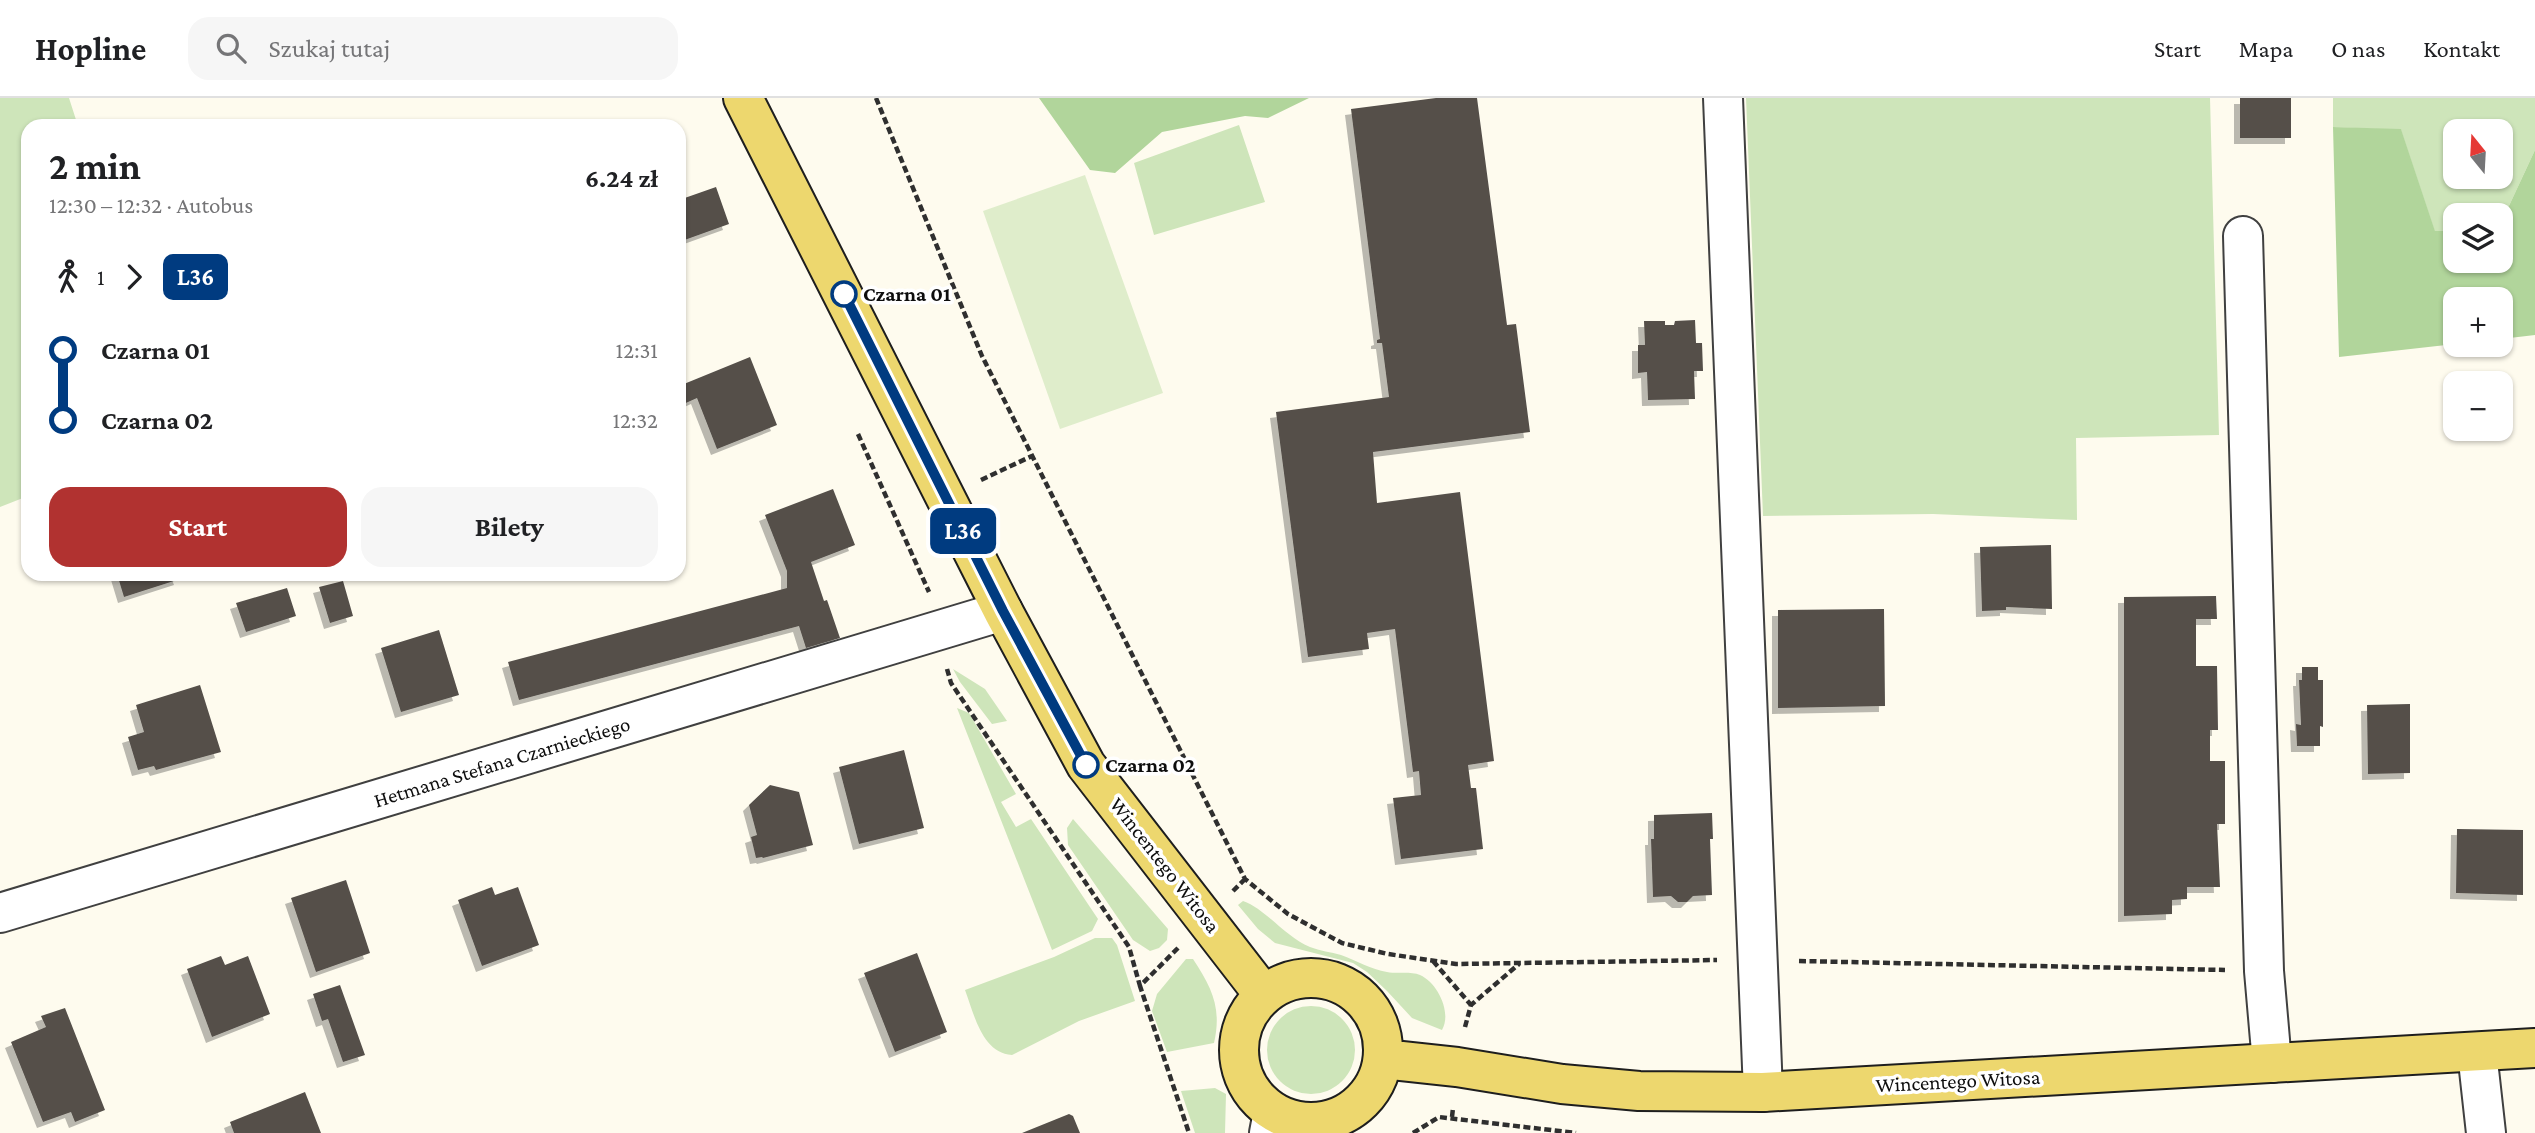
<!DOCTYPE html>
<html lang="pl">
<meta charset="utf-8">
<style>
:root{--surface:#fff;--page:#f6f6f6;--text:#202124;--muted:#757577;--line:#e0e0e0;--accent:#b13230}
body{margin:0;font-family:"Crimson Pro",serif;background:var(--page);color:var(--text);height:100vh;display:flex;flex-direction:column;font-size:26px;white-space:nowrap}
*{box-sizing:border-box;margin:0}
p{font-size:23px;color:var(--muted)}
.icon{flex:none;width:38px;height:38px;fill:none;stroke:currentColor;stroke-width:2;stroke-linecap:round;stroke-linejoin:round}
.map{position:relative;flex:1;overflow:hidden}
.sheet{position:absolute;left:21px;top:21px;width:665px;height:462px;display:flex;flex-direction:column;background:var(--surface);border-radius:21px;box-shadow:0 2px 5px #0004}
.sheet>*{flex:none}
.badge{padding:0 14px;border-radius:10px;font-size:24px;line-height:46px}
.needle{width:46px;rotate:342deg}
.tools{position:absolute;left:2443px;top:21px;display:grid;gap:14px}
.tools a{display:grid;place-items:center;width:70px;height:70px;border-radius:14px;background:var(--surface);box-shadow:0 2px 5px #0004;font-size:35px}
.map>.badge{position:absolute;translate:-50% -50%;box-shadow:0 0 0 4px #fff}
.legs{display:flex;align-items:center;gap:10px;height:77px;padding:0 28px;font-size:23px}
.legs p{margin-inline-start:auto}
.overview{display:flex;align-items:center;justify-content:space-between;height:119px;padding:0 28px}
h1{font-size:38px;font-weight:700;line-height:52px}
.action{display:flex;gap:14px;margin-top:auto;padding:14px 28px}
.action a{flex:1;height:80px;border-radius:21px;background:var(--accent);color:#fff;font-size:28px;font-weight:700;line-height:80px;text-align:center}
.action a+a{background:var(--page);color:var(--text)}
ul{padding:0 28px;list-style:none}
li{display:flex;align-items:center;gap:24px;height:70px;font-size:26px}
li i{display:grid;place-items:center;width:10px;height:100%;margin:0 9px;background:currentColor}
li i::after{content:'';width:18px;height:18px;margin:-9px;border:5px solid;border-radius:50%;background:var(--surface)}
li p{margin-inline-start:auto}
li:first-child i{background:linear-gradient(#0000 50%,currentColor 0)}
li:last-child i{background:linear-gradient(currentColor 50%,#0000 0)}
header{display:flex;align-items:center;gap:42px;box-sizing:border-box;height:98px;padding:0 35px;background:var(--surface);border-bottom:2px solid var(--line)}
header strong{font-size:33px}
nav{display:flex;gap:38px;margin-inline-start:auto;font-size:24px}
.search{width:490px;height:63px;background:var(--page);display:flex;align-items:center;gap:18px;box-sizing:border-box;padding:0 24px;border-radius:21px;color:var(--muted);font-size:26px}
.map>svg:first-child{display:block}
.green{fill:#cee5ba;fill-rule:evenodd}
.forest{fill:#b1d59b}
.pitch{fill:#dfedcb}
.building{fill:#544f4a;filter:url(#shadow)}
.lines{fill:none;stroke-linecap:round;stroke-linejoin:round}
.minor-casing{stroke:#404040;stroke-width:42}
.major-casing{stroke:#1e1e1e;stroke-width:42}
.path{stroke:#2f2f2f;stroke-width:4.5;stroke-dasharray:7 3.5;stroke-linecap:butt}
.minor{stroke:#fff;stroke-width:38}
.major{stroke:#edd76e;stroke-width:38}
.line-1-casing{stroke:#fff;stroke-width:16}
.line-1{stroke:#003b80;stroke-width:10}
.stop-1-dot{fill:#fff;stroke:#003b80;stroke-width:3.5}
.labels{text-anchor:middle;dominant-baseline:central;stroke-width:7;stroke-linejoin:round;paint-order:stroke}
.stop-label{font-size:21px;font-weight:bold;fill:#0d0d0d;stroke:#fff;text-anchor:start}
.street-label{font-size:21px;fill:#0d0d0d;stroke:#fff}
</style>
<header>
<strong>Hopline</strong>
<div class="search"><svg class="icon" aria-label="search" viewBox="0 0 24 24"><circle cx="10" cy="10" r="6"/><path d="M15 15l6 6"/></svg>Szukaj tutaj</div>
<nav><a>Start</a><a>Mapa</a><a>O nas</a><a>Kontakt</a></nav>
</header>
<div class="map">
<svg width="2535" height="1035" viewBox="0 0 2535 1035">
<defs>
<filter id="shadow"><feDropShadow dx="-6" dy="6" stdDeviation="0" flood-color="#0004"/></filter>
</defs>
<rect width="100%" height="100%" fill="#fefbee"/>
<path class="green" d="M0,0H69L78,28H28V398L0,409Z
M1746,0H2210L2219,337L2076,340L2077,422L1933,416L1763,418Z
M2333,0H2535V52L2501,125V117H2455V133L2435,134L2401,32L2333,29ZM2455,33H2501V79H2455Z
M1239,27L1265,104L1154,137L1134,65Z
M953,571L985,591L1007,623L992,626L960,584Z
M957,610L969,615L1016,696L1001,704L1016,729L1031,721L1098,821L1092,833L1052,852Z
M1073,721L1168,831L1167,842L1159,850L1150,853L1133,842L1068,747L1067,730Z
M1243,803C1266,811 1285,839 1310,849C1320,853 1331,854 1341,857C1357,863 1371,871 1387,874C1397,876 1411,873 1420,877C1438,885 1452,915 1442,932L1412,920L1387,893L1367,874L1353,865L1275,845L1258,831L1238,807Z
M1095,840H1112L1117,847L1135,903L1079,923L1012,957C982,955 974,916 965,892L1054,859Z
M1186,861H1193C1212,890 1222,910 1214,945L1167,954L1152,913L1157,896Z
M1267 952a44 44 0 1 1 88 0a44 44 0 1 1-88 0Z
M1215,990L1226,996L1225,1035H1195L1181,993Z"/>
<path class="forest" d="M1039,0H1309L1268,20L1245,18L1162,34L1115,75L1090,72Z
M2333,29L2401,31L2435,133H2455V163H2501V125L2535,52V237L2501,241V201H2455V246L2339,259Z"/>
<path class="pitch" d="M1085,77L1163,295L1060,331L983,113Z"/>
<path class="building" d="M1436,0H1477L1507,227L1516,226L1530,334L1373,354L1377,405L1460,394L1494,663L1468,667L1471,690H1476L1483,751L1401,761L1393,700L1421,697L1419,673L1413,674L1395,531L1367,535L1369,551L1308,559L1276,314L1389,299L1382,245H1377V242L1380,241L1351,11Z
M2240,0H2291V40H2240Z
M716,89L729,126L679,144V102Z
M1695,222L1696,245H1702L1703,273H1694L1695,301L1648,302L1647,274L1638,275V247H1645L1644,223H1665V227H1674L1675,223Z
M750,259L777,327L717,351L697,300L679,308V288Z
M833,391L855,447L811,464L824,503L827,502L840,540L806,550L799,528L519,602L508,564L787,490V473L765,417Z
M2051,447L2052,511L2006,509V512L1982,513L1980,449Z
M117,476H178L180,481L124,499Z
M343,483L353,518L330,525L319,489Z
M287,490L296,518L246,534L236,505Z
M2216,498L2217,521H2196V568H2217L2218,632H2210V663H2225V726H2217L2220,789H2187V801L2172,802V816L2124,818V499Z
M1884,511L1885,608L1778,610V512Z
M439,532L459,597L401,614L381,550Z
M2302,569H2318V582H2323V629L2320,628V648H2297L2296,626L2301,627L2299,582H2302Z
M200,587L221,654L156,672L154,668L138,672L128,639L144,634L136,607Z
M2410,606V675L2368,676L2367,607Z
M904,652L924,730L859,746L839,669Z
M770,687L799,694L813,747L763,760L762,759L756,760L751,739L757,737L749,707Z
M1712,715L1713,741H1710L1712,797L1693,798L1687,804H1678L1671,798L1653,799L1651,741H1654V717Z
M2457,731L2523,732V797L2456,795Z
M346,782L370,855L316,874L291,800Z
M492,789L495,797L518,789L539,847L482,868L458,802Z
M917,855L947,934L895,954L864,875Z
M221,858L225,867L248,858L270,916L212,939L187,871Z
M340,887L365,957L343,964L328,921L322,923L313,896Z
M65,910L105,1012L75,1024L71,1014L43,1024L11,944L46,929L41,918Z
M305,994L321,1035H234L230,1024Z
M1069,1016L1073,1018L1080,1035H1022Z"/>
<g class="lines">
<defs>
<path id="minor" d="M1723,0L1763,994
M2243,138L2264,873L2272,965
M0,815L1003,513
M2477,954L2486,1035
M1269,1035L1273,1014"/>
<path id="major" d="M743,0L1003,513L1086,667L1264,897
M1239 952a72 72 0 1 1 144 0a72 72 0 1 1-144 0Z
M1383,961L1457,969L1562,986L1639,993L1763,994L2535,950"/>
</defs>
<use href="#minor" class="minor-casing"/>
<use href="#major" class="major-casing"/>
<path class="path" d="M876,0L982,258L1245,781L1288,816L1342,845L1388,856L1456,866L1717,862
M858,336L929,494
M981,382L1032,358
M947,571L951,585L1129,849L1140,888
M1233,793L1245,781
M1178,850L1140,888L1189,1035
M1433,863L1471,907
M1799,863L2225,872
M1465,929L1471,907L1519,866
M1452,1019L1453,1010
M1413,1035L1439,1019L1576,1035"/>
<use href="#minor" class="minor"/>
<use href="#major" class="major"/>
</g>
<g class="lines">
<defs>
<path id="line-1" d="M844,196L1003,513L1086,667"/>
</defs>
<use href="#line-1" class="line-1-casing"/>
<use href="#line-1" class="line-1"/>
</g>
<g class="stop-1-dot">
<circle cx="844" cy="196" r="12"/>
<circle cx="1086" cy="667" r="12"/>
</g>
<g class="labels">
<g class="stop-label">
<text x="863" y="196">Czarna 01</text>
<text x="1105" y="667">Czarna 02</text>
</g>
<g class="street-label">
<text transform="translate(502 664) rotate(-17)">Hetmana Stefana Czarnieckiego</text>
<text transform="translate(1165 767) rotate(52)">Wincentego Witosa</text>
<text transform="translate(1958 983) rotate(-3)">Wincentego Witosa</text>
</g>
</g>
</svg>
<div class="tools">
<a><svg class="needle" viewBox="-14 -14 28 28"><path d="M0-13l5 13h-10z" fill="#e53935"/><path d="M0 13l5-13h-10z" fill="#757577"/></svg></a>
<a><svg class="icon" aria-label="layers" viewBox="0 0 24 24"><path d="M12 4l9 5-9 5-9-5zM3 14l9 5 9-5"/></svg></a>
<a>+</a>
<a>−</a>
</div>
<b class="badge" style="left:963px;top:433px;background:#003b80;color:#fff">L36</b>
<section class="sheet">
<div class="overview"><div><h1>2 min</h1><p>12:30 – 12:32 · Autobus</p></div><b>6.24 zł</b></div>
<div class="legs"><svg class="icon" aria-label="walk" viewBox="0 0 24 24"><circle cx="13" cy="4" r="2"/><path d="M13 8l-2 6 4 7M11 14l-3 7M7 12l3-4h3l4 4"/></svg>1<svg class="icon" aria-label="forward" viewBox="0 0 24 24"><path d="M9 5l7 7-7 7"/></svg><b class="badge" style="background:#003b80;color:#fff">L36</b></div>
<ul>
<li><i style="color:#003b80"></i><b>Czarna 01</b><p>12:31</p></li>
<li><i style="color:#003b80"></i><b>Czarna 02</b><p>12:32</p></li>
</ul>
<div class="action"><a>Start</a><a>Bilety</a></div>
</section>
</div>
